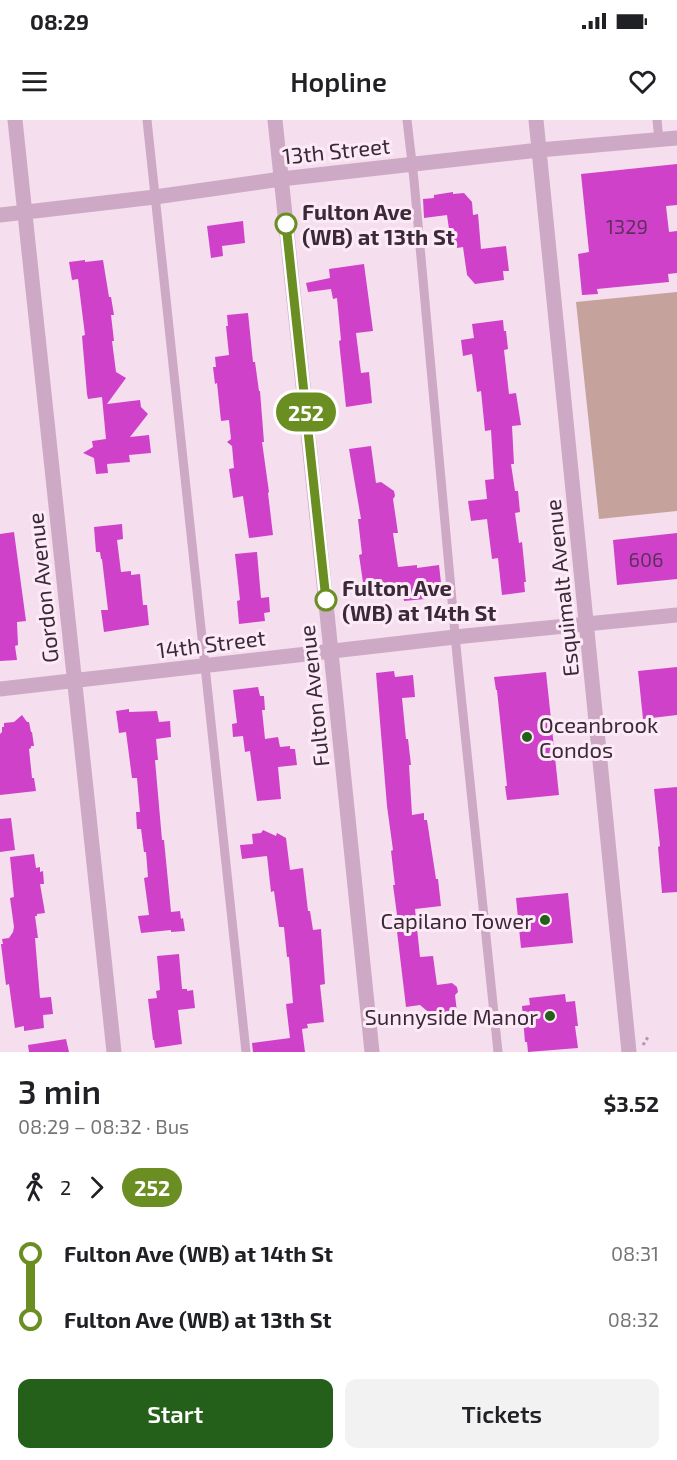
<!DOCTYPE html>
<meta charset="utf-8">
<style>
:root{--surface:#fff;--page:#f2f2f2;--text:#202124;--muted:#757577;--accent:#24601a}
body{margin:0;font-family:"Exo 2",sans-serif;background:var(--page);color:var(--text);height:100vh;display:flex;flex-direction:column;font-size:22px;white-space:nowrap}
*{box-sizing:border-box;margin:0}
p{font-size:20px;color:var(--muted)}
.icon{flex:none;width:33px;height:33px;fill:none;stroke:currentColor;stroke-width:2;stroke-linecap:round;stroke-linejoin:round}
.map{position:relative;height:932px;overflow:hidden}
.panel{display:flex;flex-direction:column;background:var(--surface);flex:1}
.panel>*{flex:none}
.badge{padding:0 12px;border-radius:20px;font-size:21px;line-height:39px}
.map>.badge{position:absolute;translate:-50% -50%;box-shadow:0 0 0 3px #fff}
.legs{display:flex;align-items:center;gap:9px;height:66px;padding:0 18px;font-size:20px}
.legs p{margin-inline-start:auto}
.headline{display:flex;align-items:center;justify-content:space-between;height:102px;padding:0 18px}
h1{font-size:33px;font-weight:600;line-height:45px}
.primary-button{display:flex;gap:12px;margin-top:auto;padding:12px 18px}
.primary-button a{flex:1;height:69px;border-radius:12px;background:var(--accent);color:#fff;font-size:24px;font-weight:600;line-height:69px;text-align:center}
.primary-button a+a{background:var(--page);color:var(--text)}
ul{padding:0 18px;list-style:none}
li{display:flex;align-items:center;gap:21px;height:66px;font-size:22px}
li i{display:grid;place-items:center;width:9px;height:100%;margin:0 8px;background:currentColor}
li i::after{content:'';width:15px;height:15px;margin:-8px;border:4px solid;border-radius:50%;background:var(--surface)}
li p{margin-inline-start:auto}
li:first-child i{background:linear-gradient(#0000 50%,currentColor 0)}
li:last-child i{background:linear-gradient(currentColor 50%,#0000 0)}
.status{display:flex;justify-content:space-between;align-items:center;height:42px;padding:0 30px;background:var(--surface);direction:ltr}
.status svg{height:16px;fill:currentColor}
header{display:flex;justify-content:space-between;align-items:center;height:78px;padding:0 18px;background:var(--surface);font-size:27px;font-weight:600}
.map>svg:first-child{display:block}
.green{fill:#c6a29c}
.building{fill:#d041ca}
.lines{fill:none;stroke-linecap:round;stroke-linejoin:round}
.path{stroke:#ba92b1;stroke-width:3;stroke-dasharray:3 3;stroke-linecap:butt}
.service{stroke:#cea9c5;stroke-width:9}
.minor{stroke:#cea9c5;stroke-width:15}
.tertiary{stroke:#cea9c5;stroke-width:15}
.line-1-casing{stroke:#fff;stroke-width:14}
.line-1{stroke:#6b8e23;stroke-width:9}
.stop-1-dot{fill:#fff;stroke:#6b8e23;stroke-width:3}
.poi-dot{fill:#24601a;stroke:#fcebf6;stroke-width:2}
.labels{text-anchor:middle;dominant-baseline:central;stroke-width:6;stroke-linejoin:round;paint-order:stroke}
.number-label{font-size:20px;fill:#602f5d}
.street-label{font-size:22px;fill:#3b2939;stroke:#fcebf6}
.stop-label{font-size:22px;font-weight:bold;fill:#3b2939;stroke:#fcebf6;text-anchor:start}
.poi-label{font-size:22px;fill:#3b2939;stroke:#fcebf6;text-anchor:end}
</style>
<div class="status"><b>08:29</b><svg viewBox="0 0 49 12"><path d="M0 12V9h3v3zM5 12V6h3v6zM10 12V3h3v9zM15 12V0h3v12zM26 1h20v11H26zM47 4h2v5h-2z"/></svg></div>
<header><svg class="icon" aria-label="menu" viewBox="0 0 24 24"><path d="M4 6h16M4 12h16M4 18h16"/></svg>Hopline<svg class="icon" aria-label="heart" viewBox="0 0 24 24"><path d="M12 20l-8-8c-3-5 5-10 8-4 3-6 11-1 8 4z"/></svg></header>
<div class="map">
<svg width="677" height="932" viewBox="0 0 677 932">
<rect width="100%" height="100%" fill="#f5deed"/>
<path class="green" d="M677,172V391L599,399L576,182Z"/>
<path class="building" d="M677,44V85L666,86L669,112L677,111V153L668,154L669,162L597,169L598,174L582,175L578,134L589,132L581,54Z
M453,72V74L464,73L472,82L473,95L478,94L481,129L506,126L509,151H503L504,160L475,164L467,155L463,127L457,128V123H451L447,95L424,98L423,79L434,78V75Z
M243,101L245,123L222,126L223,136L211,138L207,106Z
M85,140V142L103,140L109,177H111L114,195H111L114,221H112L116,252L126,258L107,284L140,280L141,287L148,294L130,317L149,315L151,333L129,335L130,342L107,344L108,353L96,354L94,338L83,333L93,327L92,321L106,319L102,277L88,279L87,274L82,216L85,215L78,159L72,160L69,142Z
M364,144L373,211L356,213L361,253L369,252L372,283L346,287L339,221L341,220L337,178L333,179L331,169L308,172L306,163L330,158L329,149Z
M248,193L253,242H255L259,271H260L264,322H262L269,372L268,373L273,415L249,418L243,376L233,378L229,349L234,348L232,326L227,322L231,319L229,300L221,301L217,263L215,264L213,247H216L215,237L229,235L226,206H228L227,195Z
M503,200L504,211H506L508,229L504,230L509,274L516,273L521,305L512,306L514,344H511L515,371H518L520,392L515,393L519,423L522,422L526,462H524L525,472L502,475L498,438L492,439L487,399L471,401L468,381L487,379L485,360L494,359L491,310L485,311L481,271L477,272L472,234L463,236L461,220L474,218L472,204Z
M371,326L376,363L381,362L394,371L395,376L393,379L398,413H393L398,447L417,445V448L439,445L441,463L429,465V471L424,472L425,479L404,481L403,473L399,474V472L365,476L359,435L362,434L358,399H361L349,329Z
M122,404L123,419L117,420L121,452L131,451V455L140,454L143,485H147L149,505L104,512L101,490H108L102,439H101L100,432H96L94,407Z
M14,412L26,501L17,502L18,525L15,526L17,540L0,541V414Z
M677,413V459L617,465L613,420Z
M257,432L261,478L269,477L270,492L264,493L265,501L239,504L237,481L240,480L235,434Z
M677,547V595L643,599L638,551Z
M394,551L395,557L413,555L415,577L402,578L406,619H408L411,645H409L412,695L424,693V700H427L436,759H438L441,786L415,789L420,837L433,836L437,865L452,863L457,867L458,872L455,875L457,892L432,895L420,885L406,887L396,803L398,802L393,765H395L391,731L393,730L387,686L376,553Z
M546,552L559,675L507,680L505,666H507L497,570H496L494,557Z
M258,567L260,576H264L265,590H262L265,619L278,617L280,627L290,626V629H295L297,645L278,647L281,679L257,681L250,631L245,632L243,616L233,617L232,604L237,603L233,570Z
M129,589V592L157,591L159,602L170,601L171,617L156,619L158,640H155L162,720H164L171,792L180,791L181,799L183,798L185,811L171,812V810L141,813L138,796L149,795L144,758L148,757L146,732H144L141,709H137L136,692H140L137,658H132L126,612L119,613L116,591Z
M22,595L27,602H29L31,612H32L34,626H31V628L29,629L32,658H34L36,671L0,675V614L2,612V607H4V603L14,602Z
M677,667V772L662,773L658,727L660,726L654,669Z
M11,698L15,730L0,732V699Z
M263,710L276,716L277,713L286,718L290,750L303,748L308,791H310L313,810L321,809L325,864L320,865L324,902L307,904L308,908L302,909L305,932H253L252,923L290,918L286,884L293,883L289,837H287L284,807H279L274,771L271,772L267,736L242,739L240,725L253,724L252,714L261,713Z
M34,734L36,748L40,747V752L43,751L44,764H40L45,793L37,794V796H35L38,818H35L40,878L51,877L53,894L43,895L44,908L24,911V906L15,908L9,864L6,865L1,824H3L2,819L9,818L13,812L14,807L10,778L14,777L10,737Z
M568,773L573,823L521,828L516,778Z
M179,834L182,869H187V871L193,870L195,888L178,890L182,924L155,928L154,920H153L148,879L157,878L156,871L160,870L157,836Z
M565,874L566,882L575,881L578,906H575L578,928L528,932L527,922H525L522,886L530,885L529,878Z
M66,919L69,932H29L28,925Z"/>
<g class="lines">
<path class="path" d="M643,925L648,917"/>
<path class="service" d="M147,0L246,932
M407,0L414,60L457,536L498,932
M657,0L659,20"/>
<path class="minor" d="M15,0L114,932
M536,0L629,932
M0,95L155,77L281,59L539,30L677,18
M0,569L455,517L677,495"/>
<path class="tertiary" d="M275,0L324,464L372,932"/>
</g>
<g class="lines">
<defs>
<path id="line-1" d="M286,104L326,480"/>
</defs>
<use href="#line-1" class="line-1-casing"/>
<use href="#line-1" class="line-1"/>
</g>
<g class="stop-1-dot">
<circle cx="286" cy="104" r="10"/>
<circle cx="326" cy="480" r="10"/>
</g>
<g class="poi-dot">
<circle cx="527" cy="617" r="6"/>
<circle cx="545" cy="800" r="6"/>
<circle cx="550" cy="896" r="6"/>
</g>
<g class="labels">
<g class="number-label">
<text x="627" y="106">1329</text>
<text x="646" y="439">606</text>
</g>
<g class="street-label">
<text transform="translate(336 30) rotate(-6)">13th Street</text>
<text transform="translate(42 468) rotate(-96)">Gordon Avenue</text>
<text transform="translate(561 468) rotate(-96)">Esquimalt Avenue</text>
<text transform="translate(211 523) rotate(-7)">14th Street</text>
<text transform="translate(313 576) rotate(-96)">Fulton Avenue</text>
</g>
<g class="stop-label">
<text x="302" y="91">Fulton Ave<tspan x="302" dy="25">(WB) at 13th St</tspan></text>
<text x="342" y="467">Fulton Ave<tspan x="342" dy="25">(WB) at 14th St</tspan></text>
</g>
<g class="poi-label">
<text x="539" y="604" text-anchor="start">Oceanbrook<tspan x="539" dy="25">Condos</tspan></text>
<text x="533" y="800">Capilano Tower</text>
<text x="538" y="896">Sunnyside Manor</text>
</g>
</g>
</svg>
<b class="badge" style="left:306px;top:292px;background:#6b8e23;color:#fff">252</b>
</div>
<section class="panel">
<div class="headline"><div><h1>3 min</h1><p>08:29 – 08:32 · Bus</p></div><b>$3.52</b></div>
<div class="legs"><svg class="icon" aria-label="walk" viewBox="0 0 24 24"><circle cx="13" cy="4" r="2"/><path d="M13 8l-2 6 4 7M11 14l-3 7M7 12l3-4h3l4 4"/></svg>2<svg class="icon" aria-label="forward" viewBox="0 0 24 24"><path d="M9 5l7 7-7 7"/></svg><b class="badge" style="background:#6b8e23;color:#fff">252</b></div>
<ul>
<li><i style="color:#6b8e23"></i><b>Fulton Ave (WB) at 14th St</b><p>08:31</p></li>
<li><i style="color:#6b8e23"></i><b>Fulton Ave (WB) at 13th St</b><p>08:32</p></li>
</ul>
<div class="primary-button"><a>Start</a><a>Tickets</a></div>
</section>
